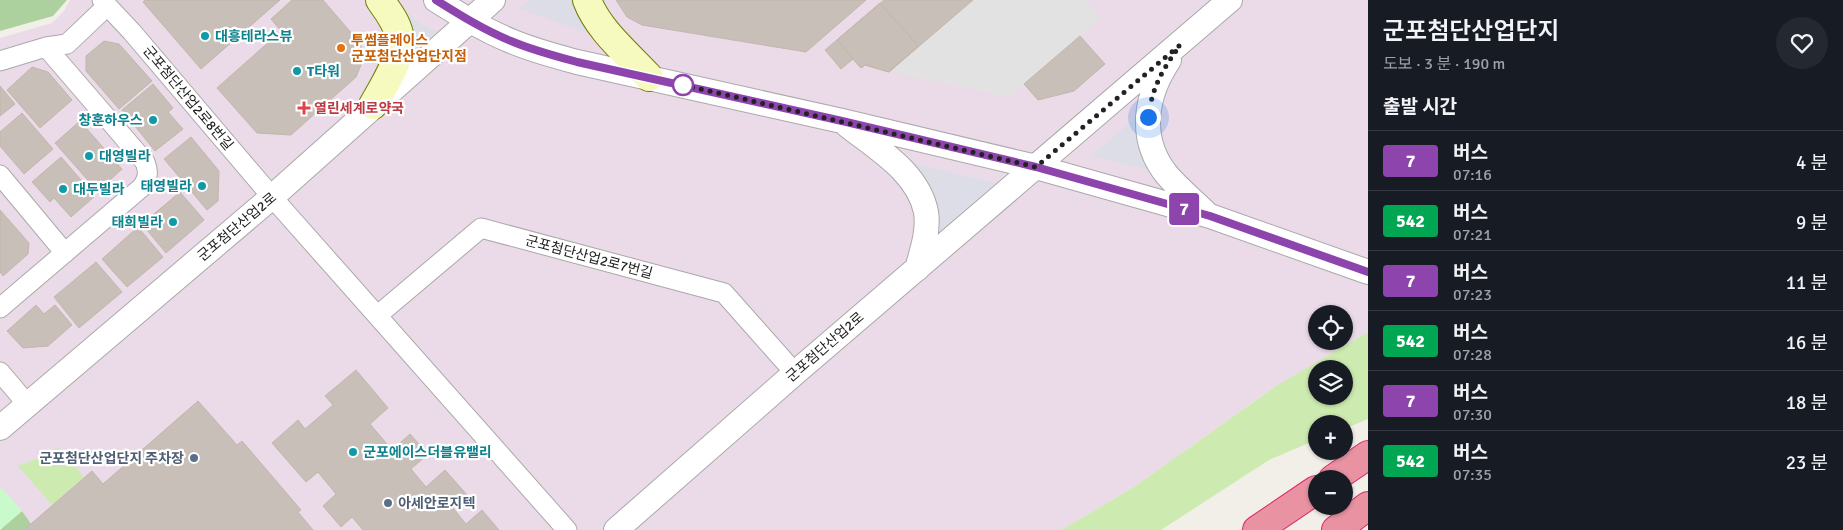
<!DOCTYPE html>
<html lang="ko">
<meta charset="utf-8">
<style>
:root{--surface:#171b24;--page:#242831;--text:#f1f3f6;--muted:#9ea1a6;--line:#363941}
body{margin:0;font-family:Signika,"Noto Sans KR",sans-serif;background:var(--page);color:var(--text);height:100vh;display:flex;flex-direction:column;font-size:19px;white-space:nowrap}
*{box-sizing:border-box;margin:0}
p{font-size:16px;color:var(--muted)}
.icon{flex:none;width:28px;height:28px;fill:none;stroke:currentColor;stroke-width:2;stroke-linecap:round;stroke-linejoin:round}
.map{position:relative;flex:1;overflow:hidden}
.drawer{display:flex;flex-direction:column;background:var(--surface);width:475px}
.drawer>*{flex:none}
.badge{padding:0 10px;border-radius:4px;font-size:18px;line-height:32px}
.tools{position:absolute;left:1308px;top:305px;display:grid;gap:10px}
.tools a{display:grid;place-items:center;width:45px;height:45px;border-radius:50%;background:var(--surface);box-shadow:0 1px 4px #0004;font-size:25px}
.you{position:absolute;width:25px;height:25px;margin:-12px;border:4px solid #fff;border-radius:50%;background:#1a73e8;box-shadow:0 0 0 8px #1a73e833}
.map>.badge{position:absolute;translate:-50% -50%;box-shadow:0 0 0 2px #fff}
h2{padding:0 15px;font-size:19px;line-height:45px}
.round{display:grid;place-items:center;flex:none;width:52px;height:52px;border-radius:26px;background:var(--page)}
.summary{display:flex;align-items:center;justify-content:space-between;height:85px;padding:0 15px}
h1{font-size:24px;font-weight:600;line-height:38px}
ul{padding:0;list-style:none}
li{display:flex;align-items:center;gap:15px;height:60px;padding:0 15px;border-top:1px solid var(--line)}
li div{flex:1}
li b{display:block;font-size:19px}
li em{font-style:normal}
li .badge{min-width:55px;font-weight:700;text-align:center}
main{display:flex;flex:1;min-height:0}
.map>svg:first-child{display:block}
.industrial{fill:#ebdbe8;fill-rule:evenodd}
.grass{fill:#cdebb0;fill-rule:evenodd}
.forest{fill:#add19e}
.park{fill:#c8facc}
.parking{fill:#e2e2e2}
.plaza{fill:#dddde8}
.building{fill:#c7bfb8;stroke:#c4b6ab}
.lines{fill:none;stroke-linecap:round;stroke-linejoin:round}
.minor-casing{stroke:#a9a9a9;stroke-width:21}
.tertiary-casing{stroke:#a9a9a9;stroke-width:26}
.secondary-casing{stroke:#707d05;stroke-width:30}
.motorway-casing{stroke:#dc2a67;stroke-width:30}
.minor{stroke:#fff;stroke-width:19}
.tertiary{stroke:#fff;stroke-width:24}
.secondary{stroke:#f7fabf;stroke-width:28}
.motorway{stroke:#e892a2;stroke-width:28}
.line-casing{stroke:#fff;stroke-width:11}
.line{stroke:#8e44ad;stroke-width:8}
.walk{stroke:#222;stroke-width:5;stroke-dasharray:0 9}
.culture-dot{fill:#0f9aa8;stroke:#fff;stroke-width:2}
.food-dot{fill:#e8710a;stroke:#fff;stroke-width:2}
.stop-dot{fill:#fff;stroke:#8e44ad;stroke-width:2.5}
.health-dot{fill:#e0444e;stroke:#fff;stroke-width:2}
.service-dot{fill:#5c6f8a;stroke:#fff;stroke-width:2}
.labels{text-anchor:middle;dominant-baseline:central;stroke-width:4.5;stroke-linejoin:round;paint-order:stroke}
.culture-label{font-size:14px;font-weight:bold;fill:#0d838f;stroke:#fff;text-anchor:start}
.food-label{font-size:14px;font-weight:bold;fill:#c56008;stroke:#fff;text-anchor:start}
.street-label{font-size:14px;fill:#222;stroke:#fff}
.health-label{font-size:14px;font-weight:bold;fill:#be3a42;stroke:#fff;text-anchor:start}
.service-label{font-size:14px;font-weight:bold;fill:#4e5e75;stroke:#fff;text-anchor:end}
</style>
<main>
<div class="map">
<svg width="1368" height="530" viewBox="0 0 1368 530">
<rect width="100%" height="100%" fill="#f2efe9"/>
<path class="industrial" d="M70,0H1368V332L1270,390L1134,487L1061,530H0V38L52,23L64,11ZM1316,314H1344V341H1316Z"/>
<path class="grass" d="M1368,332V419L1344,429V424H1316V440L1269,460L1161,530H1061L1134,487L1276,386ZM1316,369H1344V396H1316Z
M58,447L84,477L52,505L18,466L51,453Z"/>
<path class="forest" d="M0,0H67L53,16L0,31Z
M22,511L31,524L24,530H0Z"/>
<path class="park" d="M2,488L22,511L0,530V489Z"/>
<path class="parking" d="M971,0H1085L1101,18L1009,97L886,71Z"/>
<path class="plaza" d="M529,0H576L602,38L519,9Z
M404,11L424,26L437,31L402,67Z
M1140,114L1155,171L1091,156Z
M909,162L954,173L996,183L935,240L933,195L928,182Z"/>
<path class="building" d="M145,0H280L201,69L143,2Z
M292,0H323L359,42L363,51L361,65L356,77L291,135L257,133L217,88L281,31L271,19Z
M616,0H866L806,52L642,25L627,17Z
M884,0H973L889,72L865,65L861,68L853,59L841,69L825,50Z
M880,3L918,46L889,72L865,65L861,68L837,40Z
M1080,36L1105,64L1074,91L1038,100L1024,84Z
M104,41L119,44L152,81L119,109L86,71V56Z
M32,67L48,72L72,100L40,128L7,90Z
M153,84L173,108L168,112L183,129L155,151L122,110Z
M0,86L15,104L0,116Z
M22,113L53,149L24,174L0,146V132Z
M80,121L122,169L110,180L114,184L101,195L55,143Z
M191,137L219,171L218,201L207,210L164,159Z
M61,157L95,196L71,217L54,198L50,202L32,182Z
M180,192L204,220L166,253L142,224Z
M0,210L29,243L28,254L3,276L0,272Z
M138,227L163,257L127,287L102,259Z
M96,262L122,292L79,328L54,297Z
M36,305L44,314L55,305L72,325L48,346L23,348L7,331Z
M356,370L388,408L370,424L392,450L410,434L428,454L411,469L426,487L445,470L468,496L453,508L466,524L482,510L499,530H363L352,517L341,527L323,506L336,494L318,472L306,482L272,443L298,420L305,429L333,405L325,396Z
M198,401L237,445L242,441L301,510L298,512L313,530H24L92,471L103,484Z"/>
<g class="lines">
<defs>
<path id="minor" d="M102,0L132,32L272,197L567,530
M0,61L46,47L67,44L107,6
M0,175L65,253
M0,308L142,187C148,178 149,172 145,162L46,47
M378,315L481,228L724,293L795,373
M0,372L27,404"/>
<path id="tertiary" d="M436,0C460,15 484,30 511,41C532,50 555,56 577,62L842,121L1036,167L1210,216L1368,272
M1169,60C1145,96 1138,139 1167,175C1179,189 1195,202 1208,215
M847,125C876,148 918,172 926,212C929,231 922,251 917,269
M0,428L272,197L493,0
M616,530L795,373L1230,0"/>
<path id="secondary" d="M587,0C598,30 628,54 649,77
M373,105C383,87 405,54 399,34C396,21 387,10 380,0"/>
<path id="motorway" d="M1333,479L1368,455
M1257,530L1316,490
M1336,530L1368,506"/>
</defs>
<use href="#minor" class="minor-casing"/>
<use href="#tertiary" class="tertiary-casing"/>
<use href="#secondary" class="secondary-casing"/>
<use href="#motorway" class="motorway-casing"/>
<use href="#minor" class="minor"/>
<use href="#tertiary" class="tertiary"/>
<use href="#secondary" class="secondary"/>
<use href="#motorway" class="motorway"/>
</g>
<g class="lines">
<defs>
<path id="line" d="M436,0C460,15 484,30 511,41C532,50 555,56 577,62L842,121L1036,167L1210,216L1368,272"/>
</defs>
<use href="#line" class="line-casing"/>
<use href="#line" class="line"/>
<path class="walk" d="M683,85L679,84L1036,167L1180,45C1162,71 1153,85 1148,117"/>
</g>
<g class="culture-dot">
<circle cx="205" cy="36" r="5"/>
<circle cx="297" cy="71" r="5"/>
<circle cx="153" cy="120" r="5"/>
<circle cx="89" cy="156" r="5"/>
<circle cx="202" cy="186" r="5"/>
<circle cx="63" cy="189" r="5"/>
<circle cx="173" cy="222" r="5"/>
<circle cx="353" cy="452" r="5"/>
</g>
<circle class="food-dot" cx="341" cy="48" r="5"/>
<circle class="stop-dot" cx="683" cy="85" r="10"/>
<path class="health-dot" d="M301.5 100.5h5v5h5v5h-5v5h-5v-5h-5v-5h5z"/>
<g class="service-dot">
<circle cx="194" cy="458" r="5"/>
<circle cx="388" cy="503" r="5"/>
</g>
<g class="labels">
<g class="culture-label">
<text x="215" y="36">대흥테라스뷰</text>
<text x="307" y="71">T타워</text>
<text x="143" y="120" text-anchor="end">창훈하우스</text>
<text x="99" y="156">대영빌라</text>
<text x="192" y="186" text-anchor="end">태영빌라</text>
<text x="73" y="189">대두빌라</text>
<text x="163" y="222" text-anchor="end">태희빌라</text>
<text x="363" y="452">군포에이스더블유밸리</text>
</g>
<g class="food-label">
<text x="351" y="40">투썸플레이스<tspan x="351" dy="16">군포첨단산업단지점</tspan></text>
</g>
<g class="street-label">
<text transform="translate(188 98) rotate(50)">군포첨단산업2로8번길</text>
<text transform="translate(237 227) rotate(-40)">군포첨단산업2로</text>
<text transform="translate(589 257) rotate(15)">군포첨단산업2로7번길</text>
<text transform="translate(825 347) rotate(-41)">군포첨단산업2로</text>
</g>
<g class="health-label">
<text x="314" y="108">열린세계로약국</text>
</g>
<g class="service-label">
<text x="184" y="458">군포첨단산업단지 주차장</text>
<text x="398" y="503" text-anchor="start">아세안로지텍</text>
</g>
</g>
</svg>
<div class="tools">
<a><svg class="icon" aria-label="locate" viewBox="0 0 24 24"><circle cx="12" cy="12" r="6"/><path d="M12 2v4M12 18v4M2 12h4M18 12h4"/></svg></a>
<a><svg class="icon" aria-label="layers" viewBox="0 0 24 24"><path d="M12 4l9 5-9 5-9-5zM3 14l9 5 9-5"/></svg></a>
<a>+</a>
<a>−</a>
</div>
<div class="you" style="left:1148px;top:117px"></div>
<b class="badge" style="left:1184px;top:209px;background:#8e44ad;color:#fff">7</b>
</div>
<section class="drawer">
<div class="summary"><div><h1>군포첨단산업단지</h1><p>도보 · 3 분 · 190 m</p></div><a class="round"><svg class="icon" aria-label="heart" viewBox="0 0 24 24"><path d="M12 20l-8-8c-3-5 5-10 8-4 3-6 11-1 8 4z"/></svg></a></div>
<h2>출발 시간</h2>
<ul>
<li><span class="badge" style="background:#8e44ad;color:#fff">7</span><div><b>버스</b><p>07:16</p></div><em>4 분</em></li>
<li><span class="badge" style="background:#00a651;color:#fff">542</span><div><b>버스</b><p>07:21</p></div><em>9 분</em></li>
<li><span class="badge" style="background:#8e44ad;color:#fff">7</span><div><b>버스</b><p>07:23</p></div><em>11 분</em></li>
<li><span class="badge" style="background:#00a651;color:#fff">542</span><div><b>버스</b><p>07:28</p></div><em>16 분</em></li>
<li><span class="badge" style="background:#8e44ad;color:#fff">7</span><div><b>버스</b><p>07:30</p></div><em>18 분</em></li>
<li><span class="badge" style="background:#00a651;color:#fff">542</span><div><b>버스</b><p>07:35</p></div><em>23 분</em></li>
</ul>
</section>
</main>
